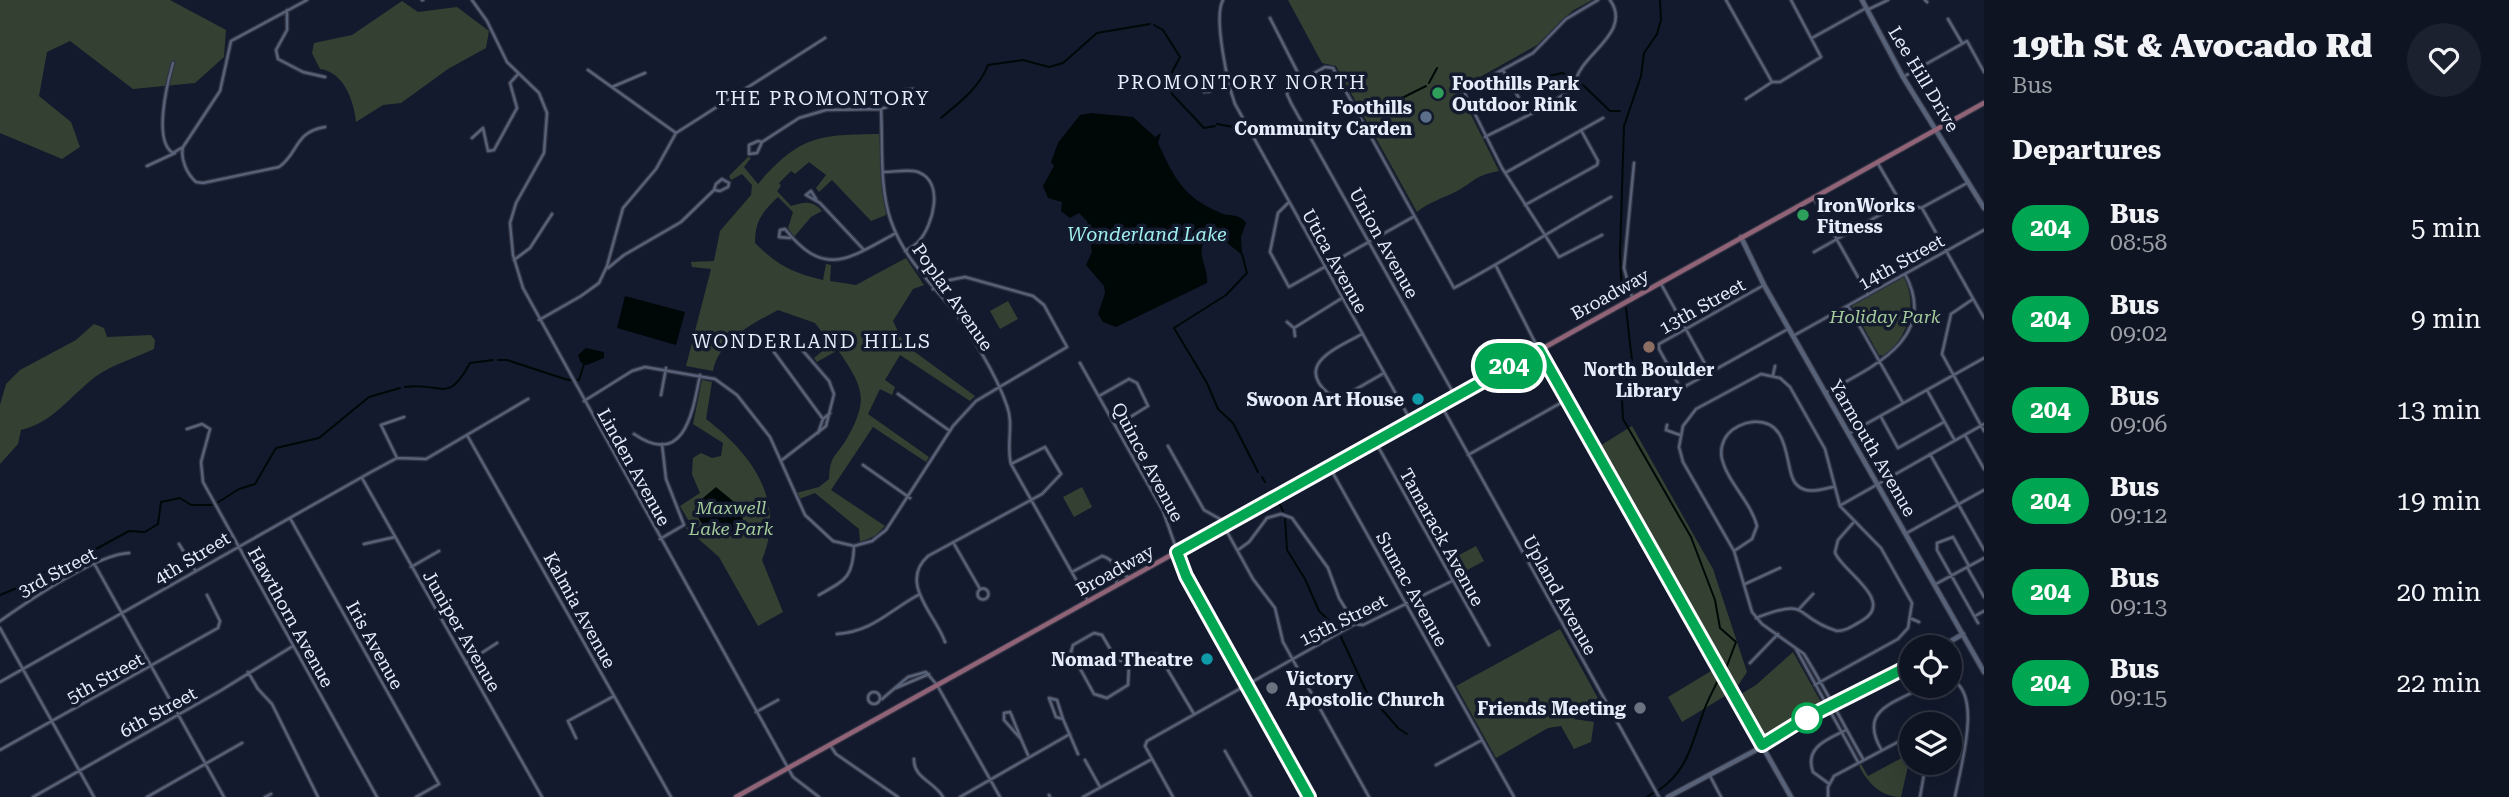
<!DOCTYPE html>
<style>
:root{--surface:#0e1422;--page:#1c212f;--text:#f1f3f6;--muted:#9b9ea5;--line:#2e3340}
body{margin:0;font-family:"Roboto Serif",serif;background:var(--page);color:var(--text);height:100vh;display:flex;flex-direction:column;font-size:26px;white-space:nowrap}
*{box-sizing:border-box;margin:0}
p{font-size:23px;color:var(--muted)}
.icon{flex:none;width:38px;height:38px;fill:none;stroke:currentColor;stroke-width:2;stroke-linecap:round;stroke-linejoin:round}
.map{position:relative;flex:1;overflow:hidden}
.panel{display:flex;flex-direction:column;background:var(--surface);width:525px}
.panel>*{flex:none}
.badge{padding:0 14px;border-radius:23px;font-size:24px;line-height:46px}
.fabs{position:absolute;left:1899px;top:635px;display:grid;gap:14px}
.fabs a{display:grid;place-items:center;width:63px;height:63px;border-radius:50%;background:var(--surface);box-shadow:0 7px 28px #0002,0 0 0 2px var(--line);font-size:35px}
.map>.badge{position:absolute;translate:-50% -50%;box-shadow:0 0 0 4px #fff}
h2{padding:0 28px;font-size:26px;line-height:63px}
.round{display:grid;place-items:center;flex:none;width:74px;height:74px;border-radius:37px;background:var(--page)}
.head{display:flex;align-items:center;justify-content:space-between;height:119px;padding:0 28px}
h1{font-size:33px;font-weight:800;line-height:52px}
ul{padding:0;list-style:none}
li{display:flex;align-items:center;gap:21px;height:91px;padding:0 28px}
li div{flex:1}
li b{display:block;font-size:26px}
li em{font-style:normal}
li .badge{min-width:77px;font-weight:700;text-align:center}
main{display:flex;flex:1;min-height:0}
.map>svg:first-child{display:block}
.green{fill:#344031}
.water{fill:#000707}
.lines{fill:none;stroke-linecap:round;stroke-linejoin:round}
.stream{stroke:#000707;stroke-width:2}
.street-casing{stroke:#303343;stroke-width:5}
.secondary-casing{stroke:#303343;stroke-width:7}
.primary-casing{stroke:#303343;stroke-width:7}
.street{stroke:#576178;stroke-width:2.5}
.secondary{stroke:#576178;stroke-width:4.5}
.primary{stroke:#906376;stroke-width:4.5}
.line-casing{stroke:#fff;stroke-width:16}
.line{stroke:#00a651;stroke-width:10}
.leisure-dot{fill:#2e9e5b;stroke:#131a2d;stroke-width:2.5}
.service-dot{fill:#5c6f8a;stroke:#131a2d;stroke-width:2.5}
.education-dot{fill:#8d6e63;stroke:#131a2d;stroke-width:2.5}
.culture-dot{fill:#0f9aa8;stroke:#131a2d;stroke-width:2.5}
.worship-dot{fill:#6b7280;stroke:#131a2d;stroke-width:2.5}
.stop-dot{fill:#fff;stroke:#00a651;stroke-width:3.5}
.labels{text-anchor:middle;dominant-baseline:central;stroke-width:7;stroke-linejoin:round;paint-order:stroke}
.street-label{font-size:18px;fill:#e6ecfa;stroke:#131a2d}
.poi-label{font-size:18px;font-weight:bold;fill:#e6ecfa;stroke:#131a2d;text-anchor:end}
.park-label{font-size:18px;font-style:italic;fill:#a4cb9b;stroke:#131a2d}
.neighbourhood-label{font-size:19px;letter-spacing:2px;fill:#e6ecfa;stroke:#131a2d}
.water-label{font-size:19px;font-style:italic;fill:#a0f0ef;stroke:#131a2d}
</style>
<main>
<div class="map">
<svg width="1984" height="797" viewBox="0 0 1984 797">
<rect width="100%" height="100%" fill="#131a2d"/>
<path class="green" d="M0,0H170L226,30L224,57L195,83L133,89L70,41L47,52L39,96L71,122L80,147L62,159L0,133Z
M1288,0H1592L1572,11L1537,45L1464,86L1461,95L1499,171C1472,176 1474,183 1453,193C1440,199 1428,203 1417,212L1336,66L1322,63Z
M402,1L418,12L457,7L489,31L486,48L448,69L401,103L383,105L356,122C354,101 344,72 320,69L312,53L314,43L352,35Z
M879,134L886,215L871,221L832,180L819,192L816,188L826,175L809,162L795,174L791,171L779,183L781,186L777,191L791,206C805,202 812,200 822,211L811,217L794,237L788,228L793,212L778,197C762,212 755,221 755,243C776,264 792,273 823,280L826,264L831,265L830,281L856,285L906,258L924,285L913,289L893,321L904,344L975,396L970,401L900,355L885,380L895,387L892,395L880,389L868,414L929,457L926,462L873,427L831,490L885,526L875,536L860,542L859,529L815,493L799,499L796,493L819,487L829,479C830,455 835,458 846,440C870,398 863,387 838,350L817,362L814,358L831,344L815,323L778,310C752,324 719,340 713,371L686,366L711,269L692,267L691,262L714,261L720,231L751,195L752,185L742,174L731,180L729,176L748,157L751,158L744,167L758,184C800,135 819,135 879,134Z
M1904,277C1918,305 1908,338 1884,356L1879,355L1852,306Z
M1008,301L1018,319L1000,329L990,311Z
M94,324L104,328L107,337L151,335L155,340L154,349C135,358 111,365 95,377C69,397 54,422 21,430L18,444L0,464V405L6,384L20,370L76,340Z
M702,380L712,382L706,419C753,455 786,501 762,560L783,612L758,626L719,557L686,528L691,525L680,506L700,493L692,474L693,458L701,453L712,458L721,456L723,443L693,424Z
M1632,426L1713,569L1747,672L1735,690L1682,722L1668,697L1721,665L1598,447Z
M1082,487L1092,507L1074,517L1063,497Z
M1476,546L1484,561L1456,576L1448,561Z
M1560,629L1605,711L1586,712L1574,719L1594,722L1591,742L1574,749L1561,726L1548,728L1496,758L1456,686Z
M1793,652L1821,702L1764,735L1741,694L1756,685Z
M1911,753L1901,797C1881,797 1868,783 1859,766L1861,764L1868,776Z"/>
<path class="water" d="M1091,113L1133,117L1155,137L1161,133L1158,143C1175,179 1183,197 1221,213C1231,217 1239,213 1246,223L1241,237L1242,255L1220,237H1208C1193,251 1209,267 1207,283L1116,327L1103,322L1098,314L1105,293L1104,286L1086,265L1092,252L1087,221L1079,213L1070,218L1061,211L1062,202L1048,198L1043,186L1054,166L1051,162L1058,143L1080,115Z
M625,296L685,312L676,345L617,328Z
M586,348L604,352V358L587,365L581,363L578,355Z
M716,487L739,506L746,531C726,543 694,530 696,504Z"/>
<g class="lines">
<path class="stream" d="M1154,25L1163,30L1180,57L1169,78L1172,94L1204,128L1215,126
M1515,78L1525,81L1532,80
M1540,78L1562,73L1569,76
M1429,83L1437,68
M1583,85L1610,111H1620
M1371,105L1402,98L1426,86
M1360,109L1365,107
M941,118C959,103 980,87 988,65L1023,60L1049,67L1063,63L1097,33L1150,24
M1217,124L1239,128
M1242,254L1247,273L1226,295L1174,328L1207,383L1218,409L1233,423L1258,472
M1622,296L1620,254L1624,126L1641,76L1644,53L1657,34L1661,20L1660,0
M1626,308L1632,361L1622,400L1623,419L1691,537L1715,600L1720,628L1736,642L1725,671
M498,360H507L568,380H579L584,364
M405,387C443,382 447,405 470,363L493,360
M1262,477L1265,482
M217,503L239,489L255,484L276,448L319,438L369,397L400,388
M1279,503L1283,511
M1285,519L1287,550L1305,579L1319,611L1337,628
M52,567L85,555L129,531L145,532L158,524L161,502L180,498L191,505H212
M0,595L24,585L48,570
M1341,637L1366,691L1398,728L1407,734
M1659,790C1687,771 1691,746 1702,716C1706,703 1714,689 1720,676
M1647,797L1653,793"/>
<defs>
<path id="street" d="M422,0H423
M472,0L487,21L507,62L539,93L547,113L544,153L516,203L510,223L513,255L523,288L793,777L819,797
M1223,0C1213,17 1228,85 1235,104L1411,421
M1598,0L1566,19L1533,53L1467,89L1465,94L1502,168L1559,257L1602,235
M1726,0L1772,82L1746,99
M1925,0L1927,2
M287,10V30L276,50L278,59L303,72L325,77
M1867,10L1888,0
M1270,18L1301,79
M1948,19L1962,43
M1812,38L1866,8
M173,63C167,84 153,141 173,153L183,147L220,91L231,41L307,0
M588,70L676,133
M1503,70L1528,114
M1903,77L1967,41L1984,72
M1215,80L1211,91L1204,92V82Z
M1215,80L1227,77
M1772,82H1780L1821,57L1791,0
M612,87L645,73
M881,109C883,145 879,187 891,221C903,255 925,277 948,304C969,329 997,376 1007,406C1014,424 1006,445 1011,464L1088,601
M1485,137C1512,123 1543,110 1567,92C1576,86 1575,77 1581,69C1593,49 1630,28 1610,0
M472,138L483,128L488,151L494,150L517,108L510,83L518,74
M758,141L762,142L757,153L749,154V145Z
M762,142L799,118L826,110L881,109L913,98V89L905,90L902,101
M183,147C180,159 187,174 196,182L203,183L279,167C299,153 294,132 325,127
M1877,162L1901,203L1922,208L1984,318
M147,166L175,153
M884,172C894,172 909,169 918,172C945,182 933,225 919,241C916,245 910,248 905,251
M1505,173L1603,118
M722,179L729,183L728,187L720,191L714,190L716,184Z
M1813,197L1868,295
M816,199L811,191L806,195L820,203L864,250
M1288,203L1278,213L1270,252L1289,287L1413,217
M1525,205L1597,165L1598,161L1581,130
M1923,207L1969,182
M790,238L779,237L780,230L785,229C825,279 848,259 896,233
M1814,252L1901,203
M514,260L530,248L552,214
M1496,266L1539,350
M608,268L624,255L681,222L714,190
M1660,282L1710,373
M1632,297L1624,268L1634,163
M1973,299L1951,314L1942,354L1984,431
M1848,306L1903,403
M539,320L581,296L599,283L607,266L623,208L656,169L676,133L825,38
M1287,322L1294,328L1342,298
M1294,328L1295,336
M1362,334C1339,347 1293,364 1329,394L1346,395L1384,373
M1793,336L1984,230
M1080,363L1163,511L1186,576L1309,797
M1773,375L1775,366
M1681,389L1659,349V344L1764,285
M1927,390L1954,439
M1675,392L1788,329
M1825,393C1870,368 1940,339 1905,274
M898,394L950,431
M661,395L666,368
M1099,396L1129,379L1137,383L1148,406L1116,426
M1455,396L1291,103L1287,94L1289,88L1325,67L1333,68L1454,288C1508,259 1558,226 1611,197
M584,401L632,371L645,367L715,379L737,395L770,437L805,515L833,541L854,546L872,541L886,530L953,426L976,401L1067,347L1044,305L1033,296L965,277L945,281L933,289
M1441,405L1659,797
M1881,417L1898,448L1944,422
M1667,425L1666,430L1680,435
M187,429L202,424L210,429L201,462L203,482L377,797
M818,433L823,419L830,413
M634,434C685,469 693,410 700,375
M1848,434L1984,358
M467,435L671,797
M1965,435L1984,469
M1375,441L1489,645
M1168,446L1204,510L1220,519L1253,579L1275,608L1283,642L1369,797
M1930,454L1984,550
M1468,455L1566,400
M397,458L381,425L404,417
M782,460L826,426L834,394L829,381L791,337L780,336L773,342L774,352L823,419
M863,465L910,498
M1329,466L1514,797
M362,478L542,797
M1841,505L1984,424
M290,518L439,784L416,797
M1905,534L1984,490
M660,539L684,525L666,479L662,444
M953,542L980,589
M179,544L195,570
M364,544L395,537
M1238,550L1249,542L1267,518L1281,514L1292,518L1328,568L1339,598L1355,624
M1734,551L1752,539L1757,526C1751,502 1728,483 1722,459C1720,451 1722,441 1728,434C1733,428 1743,423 1752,422C1794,418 1783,473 1797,485C1807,495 1821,489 1833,487
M95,565L224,797
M1969,566L1953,537L1937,543V550L1978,623
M411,567L439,551
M1967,567L1984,597
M1072,572L1102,556C1114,558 1117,573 1130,578
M1745,584L1780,568
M1934,585L1984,558
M1116,586L1118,572
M977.5 594a5.5 5.5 0 1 1 11 0a5.5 5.5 0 1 1-11 0Z
M819,595C845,580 853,578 854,546
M1799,609L1813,594
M1975,616L1984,611
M1756,618C1813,596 1791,617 1837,631C1847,631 1854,625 1863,620C1896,600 1839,569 1835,552L1838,540L1853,523
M1912,619L1919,622
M0,621C27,602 97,554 129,553
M0,628L94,797
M1094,633L1102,635L1116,659L1129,664L1128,685L1107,698L1094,694L1071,652L1073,645Z
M837,634C874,631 888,611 920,594
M945,642C936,615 898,583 928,556L1042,494L1061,474L1045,447L1011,464
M1796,649L1858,762
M466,663L497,643
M1750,663L1778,634
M1129,664L1149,655H1159L1194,714
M248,672L258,689L272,704L318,797
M1950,679C1984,692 1960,768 1955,797
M0,682L371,472L397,458L426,459L528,399
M1815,685L1820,682L1898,639L1908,628L1912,603L1881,548L1840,506L1825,449L1790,387L1780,378L1761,374L1696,409L1683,426L1679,447L1683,462L1734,551L1752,612L1762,624L1804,654C1825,688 1843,724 1863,759
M896,688L929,674
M868 698a6 6 0 1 1 12 0a6 6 0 1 1-12 0Z
M1049,698L1057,700L1063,719L1056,717Z
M882,699L908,677L926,672L937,685L1000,797
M756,712L778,700
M1010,712L1011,714L1021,739L1004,720V713Z
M1063,719L1078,754
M576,738L568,721L614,696
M1021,739L1028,755
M830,745L836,754L898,797
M1881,749C1858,709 1895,703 1925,686
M0,750L218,628L220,621L207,595
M1225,751L1251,797
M914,759C913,778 935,782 943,797
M1085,760L1100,787
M1436,765L1482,740
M1709,774L1721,797
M1828,783L1813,772C1804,747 1828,739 1846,730
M1049,795L1050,797
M33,797L220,691L293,646
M147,797L242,743
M265,797L271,794
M960,797L1070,734
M1083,797L1152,759
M1173,797L1145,746L1147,741L1355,624L1363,625L1452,581
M1828,797V787L1834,776L1911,735
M1920,797L1926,763"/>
<path id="secondary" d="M1862,0L1903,77L1984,208
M1741,237L1764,285L1984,672
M1539,350L1791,797
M1939,648L1963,634
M1852,695L1911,665
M1783,733L1808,719
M1668,797L1803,725L1911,660"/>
<path id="primary" d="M736,797L1984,103"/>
</defs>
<use href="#street" class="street-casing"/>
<use href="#secondary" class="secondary-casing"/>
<use href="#primary" class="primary-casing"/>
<use href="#street" class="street"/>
<use href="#secondary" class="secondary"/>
<use href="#primary" class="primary"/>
</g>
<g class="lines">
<defs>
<path id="line" d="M1309,797L1186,576L1177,552L1539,350L1762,745L1804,719L1911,665"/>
</defs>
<use href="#line" class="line-casing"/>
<use href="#line" class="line"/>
</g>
<g class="leisure-dot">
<circle cx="1438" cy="93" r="7"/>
<circle cx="1803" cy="215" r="7"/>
</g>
<circle class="service-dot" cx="1426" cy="117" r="7"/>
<circle class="education-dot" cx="1649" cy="347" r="7"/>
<g class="culture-dot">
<circle cx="1418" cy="399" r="7"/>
<circle cx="1207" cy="659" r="7"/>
</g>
<g class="worship-dot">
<circle cx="1272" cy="688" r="7"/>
<circle cx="1640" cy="708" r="7"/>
</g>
<circle class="stop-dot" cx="1807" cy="718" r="14"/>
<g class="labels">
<g class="street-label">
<text transform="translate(1924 79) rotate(59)">Lee Hill Drive</text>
<text transform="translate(1384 243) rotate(61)">Union Avenue</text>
<text transform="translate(1335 261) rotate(61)">Utica Avenue</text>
<text transform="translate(1901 262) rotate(-29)">14th Street</text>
<text transform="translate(1610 294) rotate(-29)">Broadway</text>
<text transform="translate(953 297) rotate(55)">Poplar Avenue</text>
<text transform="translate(1702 306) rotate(-29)">13th Street</text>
<text transform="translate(1873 448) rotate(60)">Yarmouth Avenue</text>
<text transform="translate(1148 462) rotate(62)">Quince Avenue</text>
<text transform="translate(634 467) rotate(61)">Linden Avenue</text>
<text transform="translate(1442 537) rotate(61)">Tamarack Avenue</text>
<text transform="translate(192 558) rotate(-31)">4th Street</text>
<text transform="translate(1115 570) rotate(-29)">Broadway</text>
<text transform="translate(57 572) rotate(-28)">3rd Street</text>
<text transform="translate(1412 589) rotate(61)">Sumac Avenue</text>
<text transform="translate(1560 595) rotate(61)">Upland Avenue</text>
<text transform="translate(580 610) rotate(61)">Kalmia Avenue</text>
<text transform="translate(291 617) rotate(61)">Hawthorn Avenue</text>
<text transform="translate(1343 620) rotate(-26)">15th Street</text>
<text transform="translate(462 631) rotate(60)">Juniper Avenue</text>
<text transform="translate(375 645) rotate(61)">Iris Avenue</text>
<text transform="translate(105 678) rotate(-29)">5th Street</text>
<text transform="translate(158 712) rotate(-29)">6th Street</text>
</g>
<g class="poi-label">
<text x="1452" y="83" text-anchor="start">Foothills Park<tspan x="1452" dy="21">Outdoor Rink</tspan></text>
<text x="1412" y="107">Foothills<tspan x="1412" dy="21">Community Carden</tspan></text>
<text x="1817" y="205" text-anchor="start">IronWorks<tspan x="1817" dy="21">Fitness</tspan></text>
<text x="1649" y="369" text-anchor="middle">North Boulder<tspan x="1649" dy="21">Library</tspan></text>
<text x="1404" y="399">Swoon Art House</text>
<text x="1193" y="659">Nomad Theatre</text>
<text x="1286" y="678" text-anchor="start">Victory<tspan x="1286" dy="21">Apostolic Church</tspan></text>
<text x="1626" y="708">Friends Meeting</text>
</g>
<g class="park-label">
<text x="1885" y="316">Holiday Park</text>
<text x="731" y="507">Maxwell<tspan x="731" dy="21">Lake Park</tspan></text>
</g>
<g class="neighbourhood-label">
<text x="1242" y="82">PROMONTORY NORTH</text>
<text x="823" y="98">THE PROMONTORY</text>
<text x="812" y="341">WONDERLAND HILLS</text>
</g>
<g class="water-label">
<text x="1147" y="234">Wonderland Lake</text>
</g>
</g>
</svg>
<div class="fabs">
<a><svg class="icon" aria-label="locate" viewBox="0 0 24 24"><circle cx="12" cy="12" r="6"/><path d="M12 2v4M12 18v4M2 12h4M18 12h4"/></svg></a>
<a><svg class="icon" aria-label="layers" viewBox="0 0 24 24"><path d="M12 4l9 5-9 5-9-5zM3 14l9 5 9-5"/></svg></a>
</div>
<b class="badge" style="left:1509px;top:366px;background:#00a651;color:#fff">204</b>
</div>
<section class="panel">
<div class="head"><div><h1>19th St &amp; Avocado Rd</h1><p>Bus</p></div><a class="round"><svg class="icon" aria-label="heart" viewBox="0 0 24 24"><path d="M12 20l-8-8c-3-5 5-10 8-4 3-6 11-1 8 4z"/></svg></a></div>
<h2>Departures</h2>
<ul>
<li><span class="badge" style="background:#00a651;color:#fff">204</span><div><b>Bus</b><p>08:58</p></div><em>5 min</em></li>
<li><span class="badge" style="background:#00a651;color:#fff">204</span><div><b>Bus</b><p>09:02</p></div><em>9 min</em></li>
<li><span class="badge" style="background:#00a651;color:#fff">204</span><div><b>Bus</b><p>09:06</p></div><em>13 min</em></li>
<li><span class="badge" style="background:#00a651;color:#fff">204</span><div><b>Bus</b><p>09:12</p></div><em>19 min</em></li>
<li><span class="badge" style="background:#00a651;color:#fff">204</span><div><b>Bus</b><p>09:13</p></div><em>20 min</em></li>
<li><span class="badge" style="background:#00a651;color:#fff">204</span><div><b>Bus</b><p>09:15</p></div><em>22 min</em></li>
</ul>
</section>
</main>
